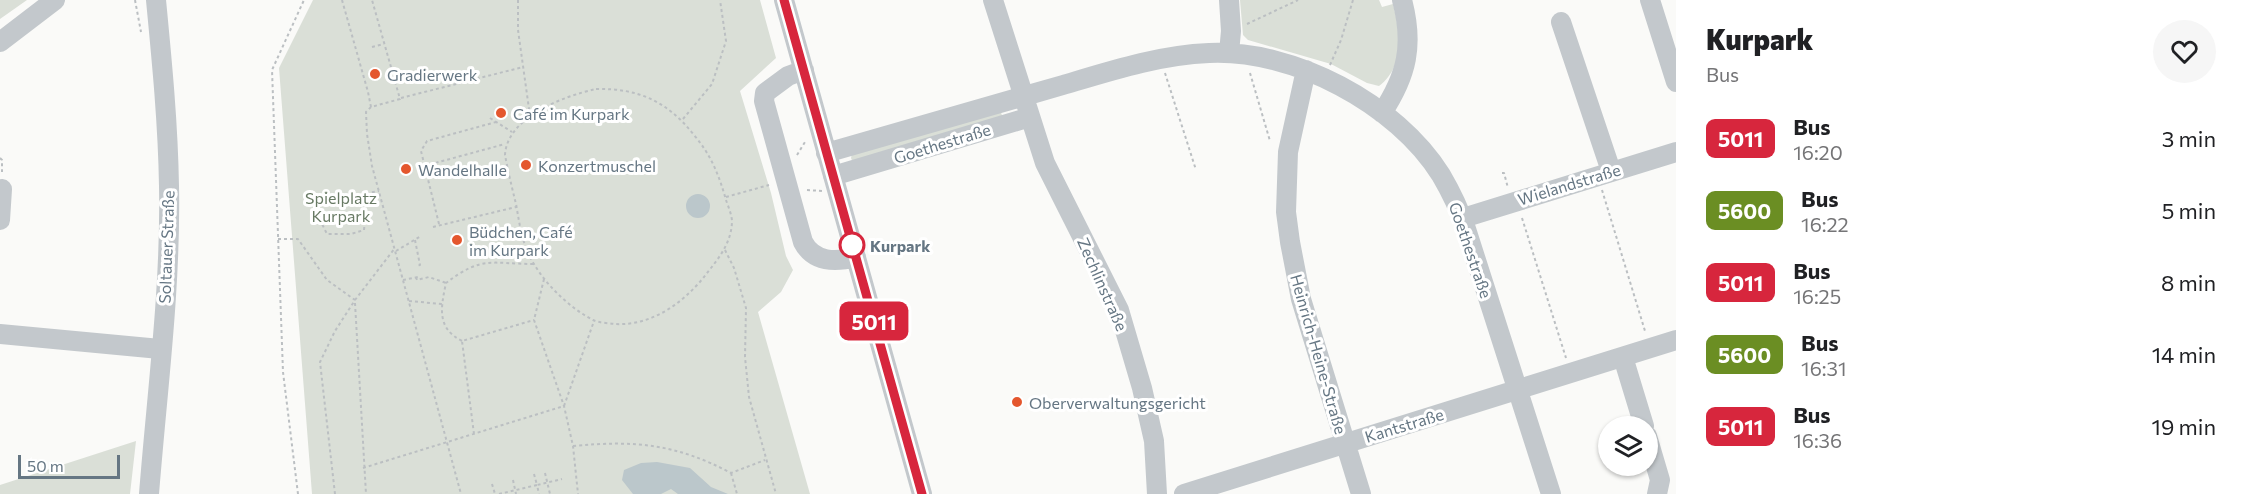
<!DOCTYPE html>
<meta charset="utf-8">
<style>
:root{--surface:#fff;--page:#f6f6f6;--text:#202124;--muted:#757577}
body{margin:0;font-family:Commissioner,sans-serif;background:var(--page);color:var(--text);height:100vh;display:flex;flex-direction:column;font-size:22px;white-space:nowrap}
*{box-sizing:border-box;margin:0}
p{font-size:20px;color:var(--muted)}
.icon{flex:none;width:33px;height:33px;fill:none;stroke:currentColor;stroke-width:2;stroke-linecap:round;stroke-linejoin:round}
.map{position:relative;flex:1;overflow:hidden}
.sheet{display:flex;flex-direction:column;background:var(--surface);width:570px}
.sheet>*{flex:none}
.badge{padding:0 12px;border-radius:9px;font-size:21px;line-height:39px}
.buttons{position:absolute;left:1598px;top:416px;display:grid;gap:12px}
.buttons a{display:grid;place-items:center;width:60px;height:60px;border-radius:50%;background:var(--surface);box-shadow:0 2px 4px #0004;font-size:30px}
.scale{position:absolute;left:18px;bottom:15px;width:102px;box-sizing:border-box;padding-left:6px;border:3px solid #657683;border-top:0;font-size:16px;line-height:21px;white-space:nowrap;color:#657683;-webkit-text-stroke:4px #fff;paint-order:stroke}
.map>.badge{position:absolute;translate:-50% -50%;box-shadow:0 0 0 3px #fff}
.round{display:grid;place-items:center;flex:none;width:63px;height:63px;border-radius:32px;background:var(--page)}
.head{display:flex;align-items:center;justify-content:space-between;height:102px;padding:0 30px}
h1{font-size:28px;font-weight:800;line-height:45px}
ul{padding:0;list-style:none}
li{display:flex;align-items:center;gap:18px;height:72px;padding:0 30px}
li div{flex:1}
li b{display:block;font-size:22px}
li em{font-style:normal}
li .badge{min-width:66px;font-weight:700;text-align:center}
main{display:flex;flex:1;min-height:0}
.map>svg:first-child{display:block}
.green{fill:#dadfd7}
.water{fill:#bbc7cb}
.lines{fill:none;stroke-linecap:round;stroke-linejoin:round}
.path{stroke:#bbbfc2;stroke-width:2;stroke-dasharray:3 3;stroke-linecap:butt}
.minor{stroke:#c3c8cc;stroke-width:20}
.line-casing{stroke:#fff;stroke-width:14}
.line{stroke:#d7263d;stroke-width:9}
.poi-dot{fill:#e4572e;stroke:#fff;stroke-width:2}
.stop-dot{fill:#fff;stroke:#d7263d;stroke-width:3}
.labels{text-anchor:middle;dominant-baseline:central;stroke-width:6;stroke-linejoin:round;paint-order:stroke}
.poi-label{font-size:16px;fill:#657683;stroke:#fff;text-anchor:start}
.street-label{font-size:16px;fill:#657683;stroke:#fff}
.park-label{font-size:16px;fill:#687a64;stroke:#fff}
.stop-label{font-size:16px;font-weight:bold;fill:#657683;stroke:#fff;text-anchor:start}
</style>
<main>
<div class="map">
<svg width="1676" height="494" viewBox="0 0 1676 494">
<rect width="100%" height="100%" fill="#fafaf8"/>
<path class="green" d="M0,0H27L0,19Z
M313,0H760L776,58L740,91L771,193L786,256L793,270L781,292L758,312L810,494H312L279,68Z
M1240,0H1379L1382,7L1393,4C1400,31 1405,67 1379,86L1367,83L1331,64L1248,40L1243,35Z
M1000,110L1003,118L853,163L851,158L852,153Z
M136,441L130,494H0V485Z"/>
<path class="water" d="M686 206a12 12 0 1 1 24 0a12 12 0 1 1-24 0Z
M657,462L690,468L711,487L728,494H678L671,489L661,494H633L622,480L624,470L641,463Z"/>
<g class="lines">
<path class="path" d="M135,0L141,32
M342,0L368,92L371,107L400,99L372,0
M518,0V30L530,116
M1247,24L1298,0
M372,47L384,44
M1330,65L1341,40L1353,0
M1165,73L1196,170
M1250,73L1270,141
M596,89C639,88 668,102 694,135C711,155 719,175 726,200C728,206 732,215 732,222C731,245 717,260 704,277C682,304 651,326 615,324C608,323 599,323 593,320C570,308 547,286 534,264C522,245 520,226 516,204C512,188 508,171 505,155C507,117 564,96 596,89Z
M401,98L523,67
M371,107L366,112L367,134L372,166L461,494
M490,118L512,132
M683,119L712,84L726,41L720,0
M797,155L805,142
M0,158L2,160V172
M424,166L505,144
M1502,173H1504L1508,188
M807,190L822,191
M1602,190L1645,331
M726,197L769,185
M317,214L327,234H351L364,230L367,193L379,191
M1522,218L1566,358
M439,224L421,151L427,141L496,122
M433,227L516,207
M278,239H298L327,280L355,300
M415,240L420,265L416,266
M725,250L734,268L746,308L745,357L749,397L776,494
M396,251L421,236
M416,277L417,280L429,277L446,283
M544,279L534,320L564,406L573,446L578,494
M403,280L418,277
M409,301L442,304
M355,303L366,494
M462,341C436,328 441,307 446,283C483,255 491,264 534,264
M564,406L594,321
M474,434L462,341L534,320
M573,446C635,440 676,444 731,473L765,460
M363,468L564,406
M545,473L550,494
M731,473L737,494
M534,474L537,485L562,479
M513,480L516,494
M492,484L495,494
M298,494L283,372L272,70L304,0
M335,494L320,362L335,331L355,300L395,248
M499,494L537,485L539,494"/>
<path class="minor" d="M784,0L922,494
M993,0L1045,163L1119,310L1142,388L1154,441L1157,494
M1650,0L1676,82
M1561,22L1611,171
M0,42L55,0
M1229,53L1231,31L1229,0
M804,70L788,76L765,93L764,101L803,242C814,263 836,262 856,257
M1306,70L1288,152L1286,212L1290,242L1301,299L1361,494
M1382,113C1407,75 1414,45 1402,0
M826,153C905,130 984,107 1063,85C1110,71 1159,55 1209,53C1293,49 1397,104 1441,175C1451,192 1460,211 1466,229L1551,494
M833,176L1030,117
M1463,218L1676,152
M0,220L2,189
M0,334L160,349
M1623,357L1644,426
M1647,436L1660,480L1657,494
M149,494C157,392 171,288 169,186C168,124 162,62 156,0
M1184,494L1676,340"/>
</g>
<g class="lines">
<defs>
<path id="line" d="M784,0L922,494"/>
</defs>
<use href="#line" class="line-casing"/>
<use href="#line" class="line"/>
</g>
<g class="poi-dot">
<circle cx="375" cy="74" r="6"/>
<circle cx="501" cy="113" r="6"/>
<circle cx="526" cy="165" r="6"/>
<circle cx="406" cy="169" r="6"/>
<circle cx="457" cy="240" r="6"/>
<circle cx="1017" cy="402" r="6"/>
</g>
<circle class="stop-dot" cx="852" cy="245" r="12"/>
<g class="labels">
<g class="poi-label">
<text x="387" y="74">Gradierwerk</text>
<text x="513" y="113">Café im Kurpark</text>
<text x="538" y="165">Konzertmuschel</text>
<text x="418" y="169">Wandelhalle</text>
<text x="469" y="231">Büdchen, Café<tspan x="469" dy="18">im Kurpark</tspan></text>
<text x="1029" y="402">Oberverwaltungsgericht</text>
</g>
<g class="street-label">
<text transform="translate(942 143) rotate(-17)">Goethestraße</text>
<text transform="translate(1569 184) rotate(-17)">Wielandstraße</text>
<text transform="translate(166 247) rotate(-88)">Soltauer Straße</text>
<text transform="translate(1471 250) rotate(71)">Goethestraße</text>
<text transform="translate(1103 284) rotate(66)">Zechlinstraße</text>
<text transform="translate(1319 354) rotate(74)">Heinrich-Heine-Straße</text>
<text transform="translate(1404 425) rotate(-17)">Kantstraße</text>
</g>
<g class="park-label">
<text x="341" y="197">Spielplatz<tspan x="341" dy="18">Kurpark</tspan></text>
</g>
<g class="stop-label">
<text x="870" y="245">Kurpark</text>
</g>
</g>
</svg>
<div class="buttons">
<a><svg class="icon" aria-label="layers" viewBox="0 0 24 24"><path d="M12 4l9 5-9 5-9-5zM3 14l9 5 9-5"/></svg></a>
</div>
<div class="scale">50 m</div>
<b class="badge" style="left:874px;top:321px;background:#d7263d;color:#fff">5011</b>
</div>
<section class="sheet">
<div class="head"><div><h1>Kurpark</h1><p>Bus</p></div><a class="round"><svg class="icon" aria-label="heart" viewBox="0 0 24 24"><path d="M12 20l-8-8c-3-5 5-10 8-4 3-6 11-1 8 4z"/></svg></a></div>
<ul>
<li><span class="badge" style="background:#d7263d;color:#fff">5011</span><div><b>Bus</b><p>16:20</p></div><em>3 min</em></li>
<li><span class="badge" style="background:#6b8e23;color:#fff">5600</span><div><b>Bus</b><p>16:22</p></div><em>5 min</em></li>
<li><span class="badge" style="background:#d7263d;color:#fff">5011</span><div><b>Bus</b><p>16:25</p></div><em>8 min</em></li>
<li><span class="badge" style="background:#6b8e23;color:#fff">5600</span><div><b>Bus</b><p>16:31</p></div><em>14 min</em></li>
<li><span class="badge" style="background:#d7263d;color:#fff">5011</span><div><b>Bus</b><p>16:36</p></div><em>19 min</em></li>
</ul>
</section>
</main>
